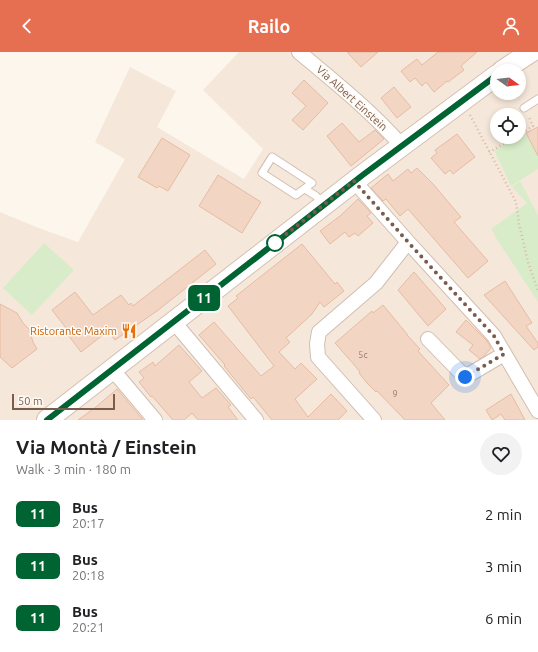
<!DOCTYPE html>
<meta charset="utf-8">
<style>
:root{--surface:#fff;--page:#f2f2f2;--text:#202124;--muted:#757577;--accent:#e76f51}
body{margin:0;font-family:Ubuntu,sans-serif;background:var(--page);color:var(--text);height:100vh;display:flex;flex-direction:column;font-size:15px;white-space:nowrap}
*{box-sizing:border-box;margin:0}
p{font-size:13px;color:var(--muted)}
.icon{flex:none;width:22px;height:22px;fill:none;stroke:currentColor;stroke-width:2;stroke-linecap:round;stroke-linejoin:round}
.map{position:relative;height:368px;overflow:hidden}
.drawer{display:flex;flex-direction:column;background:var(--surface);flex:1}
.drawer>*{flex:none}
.badge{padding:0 8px;border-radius:6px;font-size:14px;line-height:26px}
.needle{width:26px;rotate:105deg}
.controls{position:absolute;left:490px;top:12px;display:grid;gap:8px}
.controls a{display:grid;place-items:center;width:36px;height:36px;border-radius:50%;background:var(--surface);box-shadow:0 2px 6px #0003;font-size:20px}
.scale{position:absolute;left:12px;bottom:10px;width:103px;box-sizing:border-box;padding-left:4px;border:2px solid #7a5c4d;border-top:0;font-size:11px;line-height:14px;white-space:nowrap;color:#7a5c4d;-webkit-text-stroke:3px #fffaf3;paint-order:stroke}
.you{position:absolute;width:20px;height:20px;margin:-10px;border:3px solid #fff;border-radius:50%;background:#1a73e8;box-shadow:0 0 0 6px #1a73e833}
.map>.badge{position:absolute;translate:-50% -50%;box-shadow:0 0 0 2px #fff}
.round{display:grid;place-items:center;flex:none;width:42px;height:42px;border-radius:21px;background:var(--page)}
.overview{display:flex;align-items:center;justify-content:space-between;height:68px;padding:0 16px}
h1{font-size:19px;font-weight:700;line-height:30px}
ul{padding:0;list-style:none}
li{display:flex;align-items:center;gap:12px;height:52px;padding:0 16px}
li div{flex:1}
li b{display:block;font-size:15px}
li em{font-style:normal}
li .badge{min-width:44px;font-weight:700;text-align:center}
header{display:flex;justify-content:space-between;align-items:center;height:52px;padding:0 16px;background:var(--accent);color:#fff;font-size:18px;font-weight:700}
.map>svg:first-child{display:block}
.residential{fill:#f5e8da;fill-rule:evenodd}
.green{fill:#d8ecc9}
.building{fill:#f3d5c3;stroke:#e6bba3}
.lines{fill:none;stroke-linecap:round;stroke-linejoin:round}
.lane-casing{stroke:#d1beb0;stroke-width:9}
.street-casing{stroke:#d1beb0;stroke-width:16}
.secondary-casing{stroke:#d6c0b0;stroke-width:22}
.path{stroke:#d9b8a5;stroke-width:2.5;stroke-dasharray:1 3;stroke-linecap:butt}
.lane{stroke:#fff;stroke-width:7}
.street{stroke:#fff;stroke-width:14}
.secondary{stroke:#fff;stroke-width:20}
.line-casing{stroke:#fff;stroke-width:9}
.line{stroke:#006332;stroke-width:6}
.walk{stroke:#7a5c4d;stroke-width:4;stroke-dasharray:0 7.2}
.stop-dot{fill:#fff;stroke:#006332;stroke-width:2}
.labels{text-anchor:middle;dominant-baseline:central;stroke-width:3;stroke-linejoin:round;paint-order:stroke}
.number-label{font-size:9px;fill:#987a6a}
.street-label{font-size:11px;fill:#7a5c4d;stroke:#fffaf3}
.food-label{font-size:11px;fill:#c56008;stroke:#fffaf3;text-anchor:end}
</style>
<header><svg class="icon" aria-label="back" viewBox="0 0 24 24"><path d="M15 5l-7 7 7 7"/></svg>Railo<svg class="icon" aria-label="person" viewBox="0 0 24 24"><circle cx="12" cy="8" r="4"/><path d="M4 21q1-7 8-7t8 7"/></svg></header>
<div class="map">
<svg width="538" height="368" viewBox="0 0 538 368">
<rect width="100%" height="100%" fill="#fdf6ec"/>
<path class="residential" d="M239,0H513L467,33L230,218L36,368H0V160L36,175L78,190L125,107L95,90L130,15L176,39L157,75L244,127L263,97L203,38Z
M538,6V368H60L497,31V41H519V19ZM497,63H519V85H497Z"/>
<path class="green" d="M526,81L538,104V117L511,134L494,98Z
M520,129L538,163V250L494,183H495L491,177L527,151L512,135Z
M44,191L74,218L32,263L3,236Z"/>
<path class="building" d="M347,0H378L361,15Z
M438,0H477L461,14L464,18L448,30L447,29L434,40L426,30L422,34L415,26L410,30L401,19L417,7L422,13Z
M304,28L328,51L303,78L292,68L306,54L292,41Z
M394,35L411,55L397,66L381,46Z
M342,71L359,90L375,78L384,87L351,114L327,84Z
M538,75V104L526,81Z
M457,82L475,105L453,122L450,118L445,122L431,106L437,101L435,98Z
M162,86L190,103L168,139L159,134L157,136L138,125Z
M417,116L433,132L461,165L454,170L488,209L468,226L408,157L400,164L386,147L383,149L371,136L388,122L393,129L408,117L411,121Z
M218,123L261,150L242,181L199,154Z
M358,147L371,161L367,164L373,171L358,184L355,181L349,185L345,180L330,192L320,179L340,164Z
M302,192L335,232L337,230L344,239L324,255L320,250L312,262L286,286L290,290L279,300L295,317L301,311L317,327L295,347L308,365L331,342L347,359L338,368H272L253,345L251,347L246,341L224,314L225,313L199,283L214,270L261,324L274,314L228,254L238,246L236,244Z
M205,198L216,212L157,259L115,288L108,279L81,300L68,283L70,281L52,258L75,240L93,263L121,243L129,253L131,251L133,254Z
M414,220L446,257L428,274L398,238Z
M505,229L532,271L526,274L538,291V295L534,298L484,243Z
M0,252L17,261L23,271L29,277L33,290L37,297L12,316L0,305Z
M383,253L407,282V283L420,297L418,299L449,333L431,351L445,368H405L377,339L376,340L367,331L359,321L360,320L356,315L335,291L372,259L373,261Z
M466,268L487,289L491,296L484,304L480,307L469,298L473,293L456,280Z
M179,293L202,319L189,330L202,346L216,336L231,353L228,355L238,368H198L192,361L184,368H173L152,344L151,345L139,330L144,326L139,320L153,310L155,314Z
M117,337L143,368H78L96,355Z
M511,342L525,368H505L501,362L492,368L486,358Z"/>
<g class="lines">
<defs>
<path id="lane" d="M524,56L538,47
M272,105L312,131L296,143L262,121Z
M305,137L316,144L324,153"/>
<path id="street" d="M299,0C335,30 371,59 402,94
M354,129L408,190L494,284L538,359
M174,270L256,368
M428,287L465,325L504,302
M112,317L155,368
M374,368L318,305L317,292L319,280L376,231L408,190"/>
<path id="secondary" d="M502,19L531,0
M47,368L364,122L497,23"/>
</defs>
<use href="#lane" class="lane-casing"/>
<use href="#street" class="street-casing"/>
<use href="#secondary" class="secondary-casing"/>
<path class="path" d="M515,41L519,48
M470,63L516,150L519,172L528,210L538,239
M519,83L533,74L529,65
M489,100L516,85"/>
<use href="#lane" class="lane"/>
<use href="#street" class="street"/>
<use href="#secondary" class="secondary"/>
</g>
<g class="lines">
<defs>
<path id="line" d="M47,368L364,122L497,23"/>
</defs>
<use href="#line" class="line-casing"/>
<use href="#line" class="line"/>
<path class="walk" d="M275,191L354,129L408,190L494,284L504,302L465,325"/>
</g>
<defs>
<symbol id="restaurant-bare" viewBox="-9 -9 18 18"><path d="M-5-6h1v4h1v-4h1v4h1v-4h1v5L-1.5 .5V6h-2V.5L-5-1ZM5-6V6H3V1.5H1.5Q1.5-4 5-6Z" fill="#e8710a" stroke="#fffaf3" stroke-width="2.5" paint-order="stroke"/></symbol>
</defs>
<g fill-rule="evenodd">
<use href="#restaurant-bare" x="118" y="268" width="22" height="22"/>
</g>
<circle class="stop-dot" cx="275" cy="191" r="8"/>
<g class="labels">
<g class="number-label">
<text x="363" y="303">5c</text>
<text x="395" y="342">9</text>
</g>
<g class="street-label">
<text transform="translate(352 46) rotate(42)">Via Albert Einstein</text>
</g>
<g class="food-label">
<text x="117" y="279">Ristorante Maxim</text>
</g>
</g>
</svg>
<div class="controls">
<a><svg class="needle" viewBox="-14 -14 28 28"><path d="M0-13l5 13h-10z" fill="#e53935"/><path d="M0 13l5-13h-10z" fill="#757577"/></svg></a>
<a><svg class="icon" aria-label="locate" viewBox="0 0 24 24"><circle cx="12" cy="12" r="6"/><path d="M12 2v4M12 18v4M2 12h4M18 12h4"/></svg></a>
</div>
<div class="scale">50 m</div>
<div class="you" style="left:465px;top:325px"></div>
<b class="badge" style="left:204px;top:246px;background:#006332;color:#fff">11</b>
</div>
<section class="drawer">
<div class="overview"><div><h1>Via Montà / Einstein</h1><p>Walk · 3 min · 180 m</p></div><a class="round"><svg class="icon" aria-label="heart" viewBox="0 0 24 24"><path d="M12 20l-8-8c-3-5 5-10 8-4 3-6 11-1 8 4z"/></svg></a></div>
<ul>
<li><span class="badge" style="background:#006332;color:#fff">11</span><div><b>Bus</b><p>20:17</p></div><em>2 min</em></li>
<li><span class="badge" style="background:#006332;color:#fff">11</span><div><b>Bus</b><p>20:18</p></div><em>3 min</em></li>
<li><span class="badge" style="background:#006332;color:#fff">11</span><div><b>Bus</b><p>20:21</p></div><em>6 min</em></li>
</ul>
</section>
